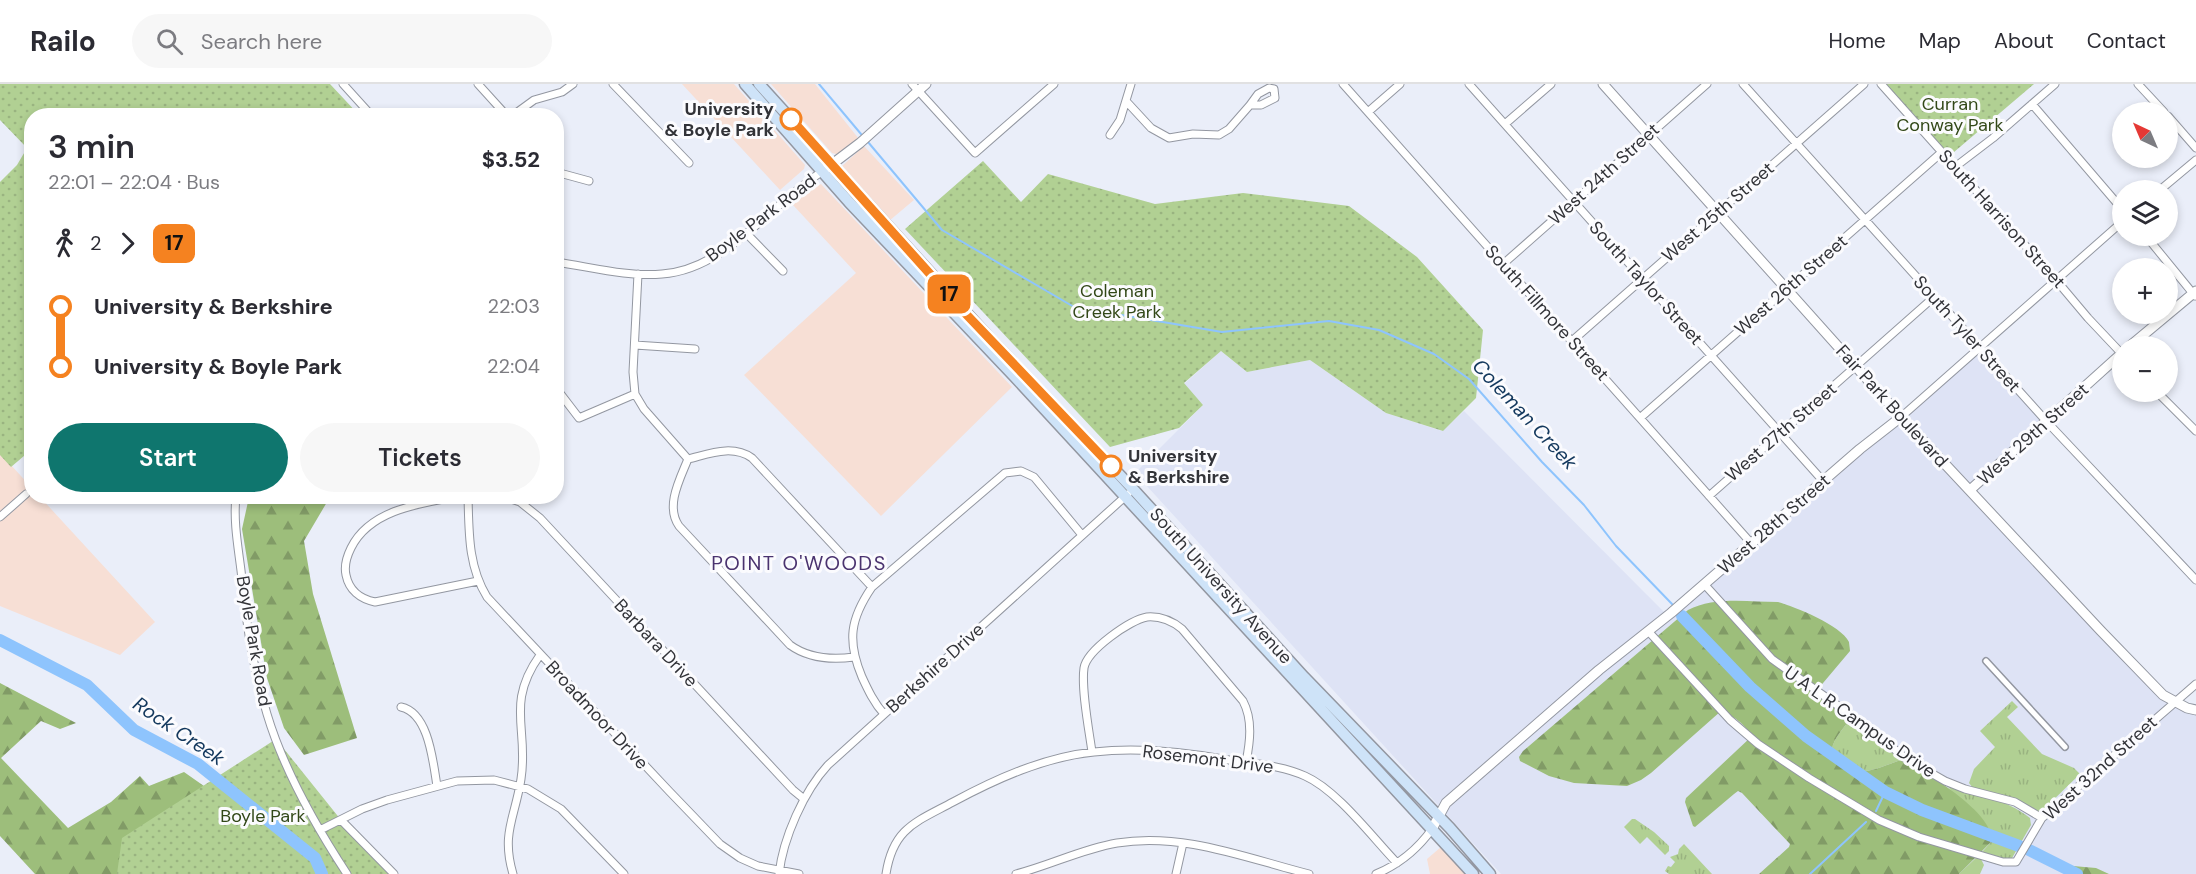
<!DOCTYPE html>
<meta charset="utf-8">
<style>
:root{--surface:#fff;--page:#f7f7f7;--text:#2b2b33;--muted:#7c7c81;--line:#e1e1e2;--accent:#0f766e}
body{margin:0;font-family:"DM Sans",sans-serif;background:var(--page);color:var(--text);height:100vh;display:flex;flex-direction:column;font-size:22px;white-space:nowrap}
*{box-sizing:border-box;margin:0}
p{font-size:20px;color:var(--muted)}
.icon{flex:none;width:33px;height:33px;fill:none;stroke:currentColor;stroke-width:2;stroke-linecap:round;stroke-linejoin:round}
.map{position:relative;flex:1;overflow:hidden}
.sheet{position:absolute;left:24px;top:24px;width:540px;height:396px;display:flex;flex-direction:column;background:var(--surface);border-radius:24px;box-shadow:0 3px 9px #0003}
.sheet>*{flex:none}
.badge{padding:0 12px;border-radius:9px;font-size:21px;line-height:39px}
.needle{width:39px;rotate:316deg}
.buttons{position:absolute;left:2112px;top:18px;display:grid;gap:12px}
.buttons a{display:grid;place-items:center;width:66px;height:66px;border-radius:50%;background:var(--surface);box-shadow:0 3px 9px #0003;font-size:30px}
.map>.badge{position:absolute;translate:-50% -50%;box-shadow:0 0 0 3px #fff}
.legs{display:flex;align-items:center;gap:9px;height:66px;padding:0 24px;font-size:20px}
.legs p{margin-inline-start:auto}
.head{display:flex;align-items:center;justify-content:space-between;height:102px;padding:0 24px}
h1{font-size:33px;font-weight:600;line-height:45px}
.button{display:flex;gap:12px;margin-top:auto;padding:12px 24px}
.button a{flex:1;height:69px;border-radius:36px;background:var(--accent);color:#fff;font-size:24px;font-weight:600;line-height:69px;text-align:center}
.button a+a{background:var(--page);color:var(--text)}
ul{padding:0 24px;list-style:none}
li{display:flex;align-items:center;gap:21px;height:60px;font-size:22px}
li i{display:grid;place-items:center;width:9px;height:100%;margin:0 8px;background:currentColor}
li i::after{content:'';width:15px;height:15px;margin:-8px;border:4px solid;border-radius:50%;background:var(--surface)}
li p{margin-inline-start:auto}
li:first-child i{background:linear-gradient(#0000 50%,currentColor 0)}
li:last-child i{background:linear-gradient(currentColor 50%,#0000 0)}
header{display:flex;align-items:center;gap:36px;box-sizing:border-box;height:84px;padding:0 30px;background:var(--surface);border-bottom:2px solid var(--line)}
header strong{font-size:28px}
nav{display:flex;gap:33px;margin-inline-start:auto;font-size:21px}
.search{width:420px;height:54px;background:var(--page);display:flex;align-items:center;gap:15px;box-sizing:border-box;padding:0 21px;border-radius:33px;color:var(--muted);font-size:22px}
.map>svg:first-child{display:block}
.commercial{fill:#f7dfd5}
.built{fill:#dee3f5}
.grass{fill:url(#grass-tufts)}
.forest{fill:url(#forest-firs)}
.park{fill:url(#park-dots)}
.lines{fill:none;stroke-linecap:round;stroke-linejoin:round}
.stream{stroke:#8ec4fd;stroke-width:2}
.river{stroke:#8ec4fd;stroke-width:12}
.pedestrian-casing{stroke:#9397a1;stroke-width:8}
.minor-casing{stroke:#9397a1;stroke-width:9}
.tertiary-casing{stroke:#9397a1;stroke-width:11}
.secondary-casing{stroke:#9397a1;stroke-width:13}
.pedestrian{stroke:#fff;stroke-width:5}
.minor{stroke:#fff;stroke-width:7}
.tertiary{stroke:#fff;stroke-width:9}
.secondary{stroke:#cee3f8;stroke-width:10}
.line-1-casing{stroke:#fff;stroke-width:14}
.line-1{stroke:#f58220;stroke-width:9}
.stop-1-dot{fill:#fff;stroke:#f58220;stroke-width:3}
.labels{text-anchor:middle;dominant-baseline:central;stroke-width:6;stroke-linejoin:round;paint-order:stroke}
.park-label{font-size:18px;fill:#324818;stroke:#fbfbfe}
.stop-label{font-size:18px;font-weight:bold;fill:#323338;stroke:#fbfbfe;text-anchor:end}
.street-label{font-size:18px;fill:#323338;stroke:#fbfbfe}
.water-label{font-size:20px;font-style:italic;fill:#13385d;stroke:#fbfbfe}
.neighbourhood-label{font-size:20px;letter-spacing:1.5px;fill:#4a336f;stroke:#fbfbfe}
</style>
<header>
<strong>Railo</strong>
<div class="search"><svg class="icon" aria-label="search" viewBox="0 0 24 24"><circle cx="10" cy="10" r="6"/><path d="M15 15l6 6"/></svg>Search here</div>
<nav><a>Home</a><a>Map</a><a>About</a><a>Contact</a></nav>
</header>
<div class="map">
<svg width="2196" height="790" viewBox="0 0 2196 790">
<defs>
<pattern id="grass-tufts" width="24" height="20" patternUnits="userSpaceOnUse" patternTransform="scale(1.5)"><rect width="24" height="20" fill="#b1d093"/><path d="M3 7l-1-3M5 7V3M7 7l1-3M15 17l-1-3M17 17v-4M19 17l1-3" fill="none" stroke="#99b380"/></pattern>
<pattern id="forest-firs" width="22" height="20" patternUnits="userSpaceOnUse" patternTransform="scale(1.5)"><rect width="22" height="20" fill="#9dbe7b"/><path d="M5 1l3.5 6h-7zM16 11l3.5 6h-7z" fill="#819b66"/></pattern>
<pattern id="park-dots" width="8" height="8" patternUnits="userSpaceOnUse" patternTransform="scale(1.5)"><rect width="8" height="8" fill="#b1d093"/><path d="M2 2h.1M6 6h.1" fill="none" stroke="#99b380" stroke-width="1.8" stroke-linecap="round"/></pattern>
</defs>
<rect width="100%" height="100%" fill="#eaeef9"/>
<path class="commercial" d="M682,0H734L805,81L804,85L780,106Z
M771,0H815L859,55L840,71L832,69Z
M864,62L914,116L889,137L842,82Z
M821,100L1012,303L881,432L744,291L856,189L793,121L814,103Z
M0,369L31,403L32,412L40,413L155,538L120,571L0,522Z
M1441,763L1466,790H1430L1427,775Z"/>
<path class="built" d="M1980,263L2046,338L1970,406L2170,621L2196,631V790H1501L1135,389L1203,321L1184,300L1221,267L1247,288L1310,276L1386,329L1442,347L1464,327L1667,531Z"/>
<path class="grass" d="M2012,617L2018,623L2007,633L2042,670L2074,684L2080,690L2043,726L2038,727L2004,711L1973,704L1969,699L1974,685L1995,663L1980,647Z
M1851,634L1903,675C1883,682 1855,697 1837,679C1834,675 1831,671 1832,666C1833,654 1845,643 1851,634Z
M1946,700C1975,709 2006,715 2030,734L2031,741L2012,774L2006,776L1982,768L1991,758Z
M1632,735H1635L1654,748L1669,762V767L1665,771L1647,753L1640,760L1624,743Z
M1684,760L1712,790H1669L1665,787L1668,782L1671,783L1675,778L1670,773L1678,770L1679,765Z
M1979,771L1984,781L1980,790H1959Z"/>
<path class="forest" d="M249,413H330L304,457L313,510L357,654L304,671L284,644L267,594L242,445Z
M1778,518C1795,523 1841,541 1849,558C1849,559 1850,565 1850,567L1818,605L1851,634C1845,643 1833,654 1832,666C1831,671 1834,675 1837,679C1855,697 1883,682 1903,675C1925,688 1997,730 1991,758L1959,790H1759L1789,763L1790,760L1742,709L1738,707L1734,710L1695,743L1693,742L1685,718L1686,714L1751,653C1748,642 1731,630 1721,627L1651,689L1641,696L1627,702L1574,699L1549,692L1520,677L1519,673L1523,667L1688,526C1714,512 1750,518 1778,518Z
M0,599L76,639L60,645L41,637L1,674L68,744L111,718L140,692L149,702L184,688L264,744L308,790H35L0,752Z
M2073,782L2096,784L2109,790H2064L2067,783Z"/>
<path class="park" d="M0,0H330L359,31L32,32L31,366L11,383L0,371V98L17,81L27,64L0,36Z
M1881,0H2034L1947,74Z
M983,77L1021,118L1048,90L1155,120L1243,109L1349,122L1417,173L1483,246L1476,314L1443,347L1386,329L1310,276L1247,288L1221,267L1184,299L1203,321L1179,344L1110,363L905,145Z
M276,655L341,736L389,790H117L122,754Z"/>
<g class="lines">
<path class="stream" d="M819,0L861,50
M868,58L942,146L1074,223L1222,248L1329,237L1379,246L1434,270L1469,295L1542,378L1584,421L1616,462L1672,520
M1876,727L1885,708
M1810,790L1866,738"/>
<path class="river" d="M1682,532L1750,603L1806,652L1885,708L1922,726L2019,762
M0,556L87,601L134,646L198,680L315,774L322,790
M2029,766L2077,790"/>
<defs>
<path id="pedestrian" d="M1986,577L2065,663"/>
<path id="minor" d="M343,0L372,32
M478,0L507,32
M613,0L689,79
M912,0L975,69L1054,0
M1343,0L1751,459
M1469,0L1823,397
M1743,0L2047,338L2196,496
M1881,0L2056,196L2088,234L2122,270
M2138,0L2164,28
M1269,4L1274,5L1275,14L1261,21H1250L1258,10Z
M1126,17L1151,44L1169,54L1193,50L1219,51L1229,45L1250,21
M2032,20L2122,125
M1368,28L1400,0
M512,32L534,16L562,8L573,0
M2168,32L2196,64
M1505,40L1551,0
M1110,51L1120,36L1131,0
M1955,83L1993,54L2055,0
M556,88L589,97
M2160,106L2196,76
M746,149L783,187
M2146,152L2195,212
M556,178C591,183 627,193 662,190C725,186 771,120 823,87
M1502,181L1707,0
M638,190L633,288L635,310L644,325L688,375
M1572,257L1864,0
M635,261L695,265
M556,304L579,334L635,310
M2157,308L2196,347
M1901,333L2122,138
M1640,334L1942,68
M688,375C680,395 665,422 679,442L790,561C808,574 832,576 854,573
M688,375C709,370 732,360 752,374L872,503
M236,412C233,440 239,467 242,495C246,540 254,587 267,630C284,687 315,741 347,790
M461,412C422,419 370,425 351,464C347,472 344,482 346,491C349,506 360,515 375,518L478,497
M468,412C469,448 468,482 487,513L669,707L720,760L740,774L758,782L799,790
M502,412L520,418L540,434L793,706L804,715
M1709,412L1934,213
M0,433L26,410
M1705,501L1772,575L1868,643L1905,674L1945,697L1965,705L2015,718L2042,734
M1648,547L1730,636L1758,660L1809,694L1879,736L1919,753L2003,778H2016L2042,734L2196,600
M401,623C429,629 433,678 437,702
M884,630C874,619 868,606 862,593C847,557 850,535 872,503L1005,389L1021,387L1034,393L1082,451
M1092,668C1089,646 1081,605 1084,584C1087,566 1130,536 1147,533C1160,532 1172,537 1182,545L1243,617C1253,636 1250,658 1246,678
M341,736L394,790
M320,746L362,725L387,716L457,697L494,696L528,705L561,725L624,790
M513,790C501,749 515,734 521,695C529,645 505,620 540,571
M779,790C783,754 804,707 828,681L1128,410
M886,790C893,744 916,738 953,718C996,695 1044,673 1094,668C1139,663 1185,668 1229,676C1254,680 1281,681 1305,692C1337,706 1372,753 1397,779
M1016,790C1051,781 1082,765 1117,759C1182,748 1246,774 1309,790
M1176,790L1183,759
M1376,790C1400,780 1417,766 1432,745"/>
<path id="tertiary" d="M1603,0L1901,333L2101,547L2163,611L2187,624L2196,626
M827,84L860,59L926,0
M2130,262L2196,207
M1970,406L2122,269
M1432,745L1446,719L1599,586L1671,529L1860,365L1901,333"/>
<path id="secondary" d="M745,0L849,118L1015,293L1473,790
M759,0L992,257L1133,405L1304,593L1450,744L1490,790"/>
</defs>
<use href="#pedestrian" class="pedestrian-casing"/>
<use href="#minor" class="minor-casing"/>
<use href="#tertiary" class="tertiary-casing"/>
<use href="#secondary" class="secondary-casing"/>
<use href="#pedestrian" class="pedestrian"/>
<use href="#minor" class="minor"/>
<use href="#tertiary" class="tertiary"/>
<use href="#secondary" class="secondary"/>
</g>
<g class="lines">
<defs>
<path id="line-1" d="M791,35L965,229L1111,382"/>
</defs>
<use href="#line-1" class="line-1-casing"/>
<use href="#line-1" class="line-1"/>
</g>
<g class="stop-1-dot">
<circle cx="791" cy="35" r="10"/>
<circle cx="1111" cy="382" r="10"/>
</g>
<g class="labels">
<g class="park-label">
<text x="1950" y="20">Curran<tspan x="1950" dy="21">Conway Park</tspan></text>
<text x="1117" y="207">Coleman<tspan x="1117" dy="21">Creek Park</tspan></text>
<text x="263" y="732">Boyle Park</text>
</g>
<g class="stop-label">
<text x="774" y="25">University<tspan x="774" dy="21">&amp; Boyle Park</tspan></text>
<text x="1128" y="372" text-anchor="start">University<tspan x="1128" dy="21">&amp; Berkshire</tspan></text>
</g>
<g class="street-label">
<text transform="translate(1604 90) rotate(-42)">West 24th Street</text>
<text transform="translate(1718 128) rotate(-41)">West 25th Street</text>
<text transform="translate(761 134) rotate(-37)">Boyle Park Road</text>
<text transform="translate(2002 135) rotate(48)">South Harrison Street</text>
<text transform="translate(1646 199) rotate(48)">South Taylor Street</text>
<text transform="translate(1791 201) rotate(-41)">West 26th Street</text>
<text transform="translate(1547 229) rotate(48)">South Fillmore Street</text>
<text transform="translate(1967 250) rotate(48)">South Tyler Street</text>
<text transform="translate(1892 322) rotate(48)">Fair Park Boulevard</text>
<text transform="translate(1781 348) rotate(-41)">West 27th Street</text>
<text transform="translate(2033 350) rotate(-42)">West 29th Street</text>
<text transform="translate(1774 440) rotate(-41)">West 28th Street</text>
<text transform="translate(1221 502) rotate(48)">South University Avenue</text>
<text transform="translate(254 557) rotate(80)">Boyle Park Road</text>
<text transform="translate(656 559) rotate(47)">Barbara Drive</text>
<text transform="translate(935 584) rotate(-42)">Berkshire Drive</text>
<text transform="translate(597 631) rotate(47)">Broadmoor Drive</text>
<text transform="translate(1860 638) rotate(35)">U A L R Campus Drive</text>
<text transform="translate(1208 675) rotate(7)">Rosemont Drive</text>
<text transform="translate(2100 684) rotate(-42)">West 32nd Street</text>
</g>
<g class="water-label">
<text transform="translate(1525 330) rotate(47)">Coleman Creek</text>
<text transform="translate(179 647) rotate(34)">Rock Creek</text>
</g>
<g class="neighbourhood-label">
<text x="799" y="479">POINT O'WOODS</text>
</g>
</g>
</svg>
<div class="buttons">
<a><svg class="needle" viewBox="-14 -14 28 28"><path d="M0-13l5 13h-10z" fill="#e53935"/><path d="M0 13l5-13h-10z" fill="#7c7c81"/></svg></a>
<a><svg class="icon" aria-label="layers" viewBox="0 0 24 24"><path d="M12 4l9 5-9 5-9-5zM3 14l9 5 9-5"/></svg></a>
<a>+</a>
<a>−</a>
</div>
<b class="badge" style="left:949px;top:210px;background:#f58220;color:#111">17</b>
<section class="sheet">
<div class="head"><div><h1>3 min</h1><p>22:01 – 22:04 · Bus</p></div><b>$3.52</b></div>
<div class="legs"><svg class="icon" aria-label="walk" viewBox="0 0 24 24"><circle cx="13" cy="4" r="2"/><path d="M13 8l-2 6 4 7M11 14l-3 7M7 12l3-4h3l4 4"/></svg>2<svg class="icon" aria-label="forward" viewBox="0 0 24 24"><path d="M9 5l7 7-7 7"/></svg><b class="badge" style="background:#f58220;color:#111">17</b></div>
<ul>
<li><i style="color:#f58220"></i><b>University &amp; Berkshire</b><p>22:03</p></li>
<li><i style="color:#f58220"></i><b>University &amp; Boyle Park</b><p>22:04</p></li>
</ul>
<div class="button"><a>Start</a><a>Tickets</a></div>
</section>
</div>
